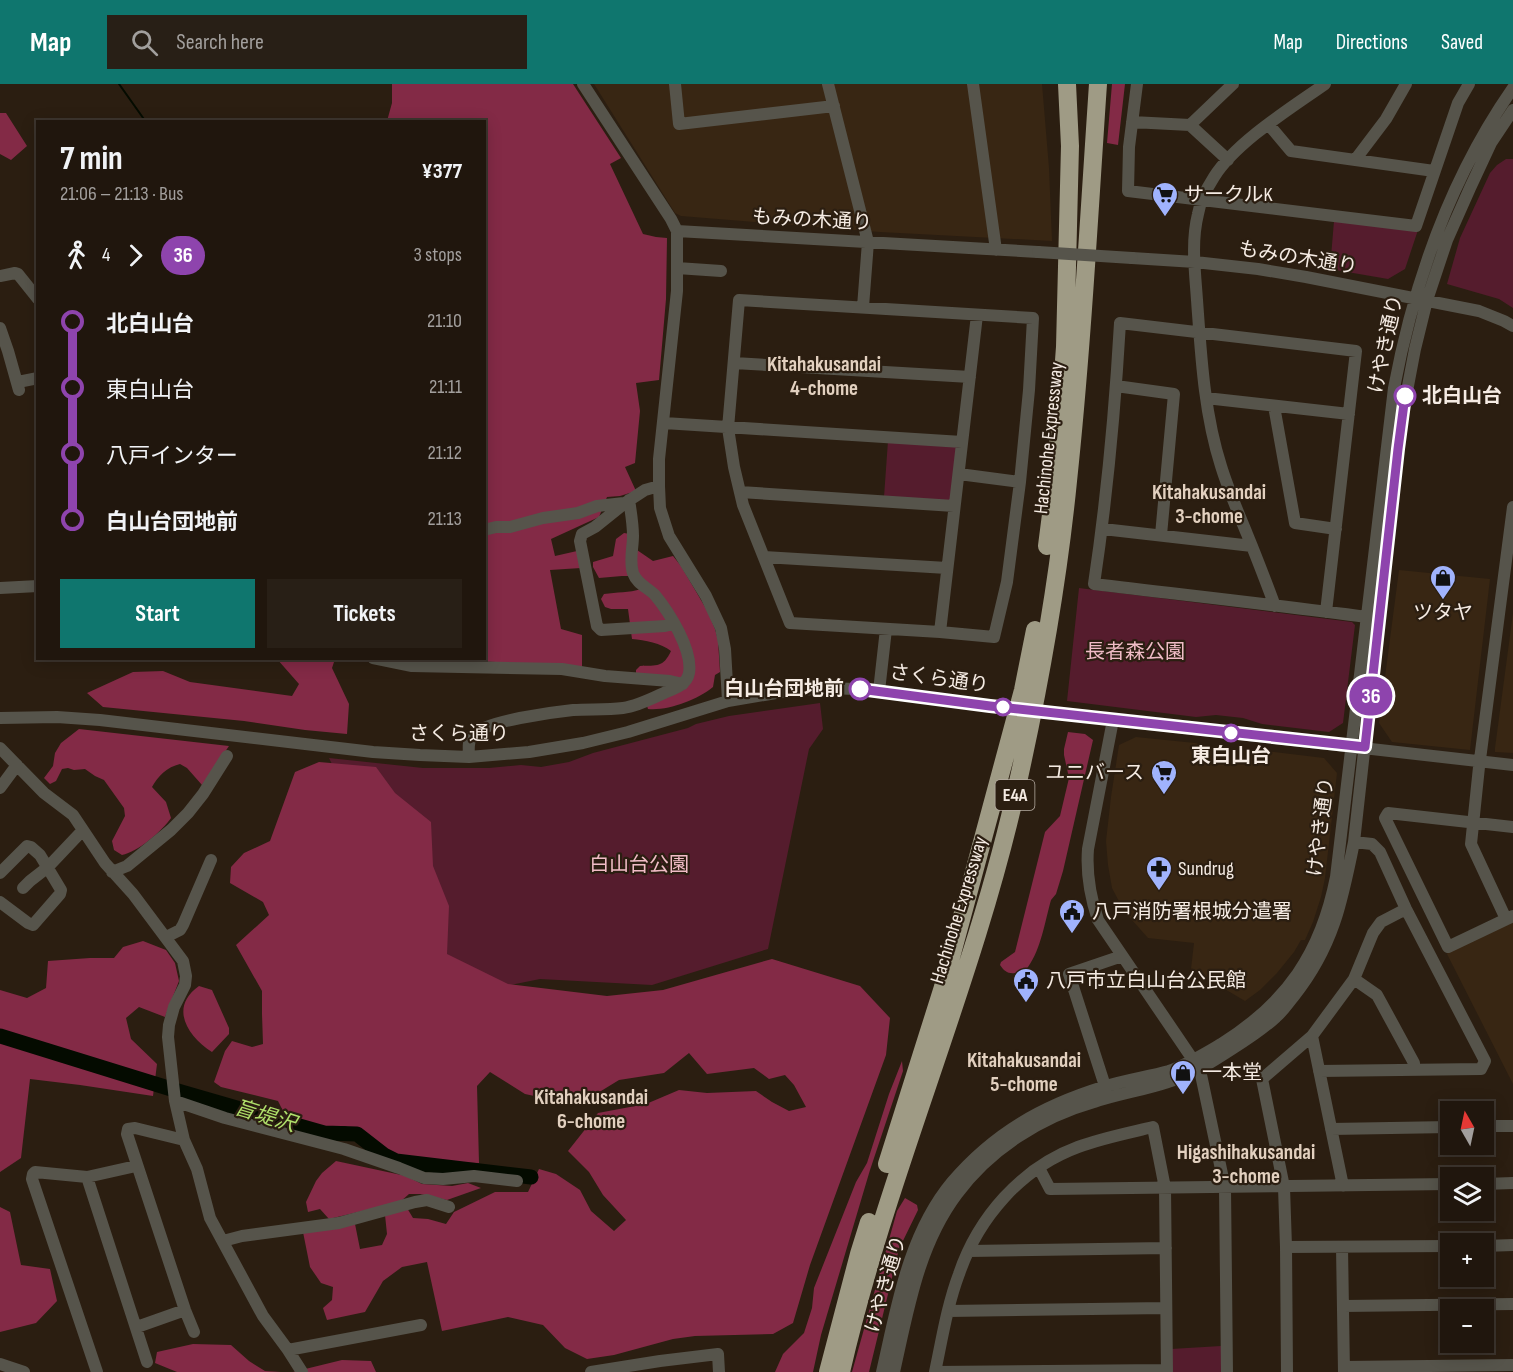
<!DOCTYPE html>
<meta charset="utf-8">
<style>
:root{--surface:#20160d;--page:#281f16;--text:#f1f3f6;--muted:#a29f9d;--line:#3d352e;--accent:#0f766e}
body{margin:0;font-family:"Sofia Sans Condensed","Noto Sans JP",sans-serif;background:var(--page);color:var(--text);height:100vh;display:flex;flex-direction:column;font-size:22px;white-space:nowrap}
*{box-sizing:border-box;margin:0}
p{font-size:20px;color:var(--muted)}
.icon{flex:none;width:33px;height:33px;fill:none;stroke:currentColor;stroke-width:2;stroke-linecap:round;stroke-linejoin:round}
.map{position:relative;flex:1;overflow:hidden}
.sheet{position:absolute;left:36px;top:36px;width:450px;height:540px;display:flex;flex-direction:column;background:var(--surface);border-radius:0px;box-shadow:0 3px 15px #0003,0 0 0 2px var(--line)}
.sheet>*{flex:none}
.badge{padding:0 12px;border-radius:20px;font-size:21px;line-height:39px}
.needle{width:39px;rotate:351deg}
.tools{position:absolute;left:1440px;top:1017px;display:grid;gap:12px}
.tools a{display:grid;place-items:center;width:54px;height:54px;border-radius:0px;background:var(--surface);box-shadow:0 3px 15px #0003,0 0 0 2px var(--line);font-size:30px}
.map>.badge{position:absolute;translate:-50% -50%;box-shadow:0 0 0 3px #fff}
.legs{display:flex;align-items:center;gap:9px;height:66px;padding:0 24px;font-size:20px}
.legs p{margin-inline-start:auto}
.summary{display:flex;align-items:center;justify-content:space-between;height:102px;padding:0 24px}
h1{font-size:33px;font-weight:700;line-height:45px}
.primary-button{display:flex;gap:12px;margin-top:auto;padding:12px 24px}
.primary-button a{flex:1;height:69px;border-radius:0px;background:var(--accent);color:#fff;font-size:24px;font-weight:700;line-height:69px;text-align:center}
.primary-button a+a{background:var(--page);color:var(--text)}
ul{padding:0 24px;list-style:none}
li{display:flex;align-items:center;gap:21px;height:66px;font-size:22px}
li i{display:grid;place-items:center;width:9px;height:100%;margin:0 8px;background:currentColor}
li i::after{content:'';width:15px;height:15px;margin:-8px;border:4px solid;border-radius:50%;background:var(--surface)}
li p{margin-inline-start:auto}
li:first-child i{background:linear-gradient(#0000 50%,currentColor 0)}
li:last-child i{background:linear-gradient(currentColor 50%,#0000 0)}
header{display:flex;align-items:center;gap:36px;box-sizing:border-box;height:84px;padding:0 30px;background:var(--accent);color:#fff}
header strong{font-size:28px}
nav{display:flex;gap:33px;margin-inline-start:auto;font-size:21px}
.search{width:420px;height:54px;background:var(--page);display:flex;align-items:center;gap:15px;box-sizing:border-box;padding:0 21px;border-radius:0px;color:var(--muted);font-size:22px}
.map>svg:first-child{display:block}
.built{fill:#382613}
.green{fill:#551c2d}
.forest{fill:#832a46}
.lines{fill:none;stroke-linecap:round;stroke-linejoin:round}
.stream{stroke:#040b00;stroke-width:2}
.river{stroke:#040b00;stroke-width:15}
.minor{stroke:#56544b;stroke-width:12}
.highway{stroke:#9f9b85;stroke-width:18}
.minor-bridge{stroke:#56544b;stroke-width:12}
.line-1-casing{stroke:#fff;stroke-width:14}
.line-1{stroke:#8e44ad;stroke-width:9}
.stop-1-dot{fill:#fff;stroke:#8e44ad;stroke-width:3}
.labels{text-anchor:middle;dominant-baseline:central;stroke-width:4.5;stroke-linejoin:round;paint-order:stroke}
.shield{fill:#2b1e11;stroke:#b8aea4;stroke-width:1.5}
.shield-label{font-size:18px;font-weight:bold;fill:#f5ebe3}
.poi-label{font-size:20px;fill:#f5ebe3;stroke:#2b1e11;text-anchor:start}
.street-label{font-size:20px;fill:#f5ebe3;stroke:#2b1e11}
.stop-label{font-size:20px;font-weight:bold;fill:#f5ebe3;stroke:#2b1e11;text-anchor:start}
.park-label{font-size:20px;fill:#f0bcc6;stroke:#2b1e11}
.neighbourhood-label{font-size:21px;font-weight:bold;fill:#e2d0bf;stroke:#2b1e11}
.water-label{font-size:21px;font-style:italic;fill:#afdf6a;stroke:#2b1e11}
</style>
<header>
<strong>Map</strong>
<div class="search"><svg class="icon" aria-label="search" viewBox="0 0 24 24"><circle cx="10" cy="10" r="6"/><path d="M15 15l6 6"/></svg>Search here</div>
<nav><a>Map</a><a>Directions</a><a>Saved</a></nav>
</header>
<div class="map">
<svg width="1513" height="1288" viewBox="0 0 1513 1288">
<rect width="100%" height="100%" fill="#2b1e11"/>
<path class="built" d="M594,0H1042L1049,84L1052,157L880,148L681,132L675,129Z
M1399,486L1490,495L1470,666L1392,658L1379,639Z
M1513,529V669L1495,668V664Z
M1136,653L1195,659L1205,662L1245,667L1257,666L1324,674L1337,689L1325,794L1321,813L1313,838L1305,856H1301L1294,868L1277,889L1260,906L1245,917L1191,885L1194,859L1148,854L1124,827L1112,804L1108,781L1106,757L1111,713L1119,661Z
M1513,835V1000L1447,870L1450,866Z"/>
<path class="green" d="M1506,75H1513V224L1499,215L1447,200L1460,154L1490,89L1497,81Z
M1334,137L1418,146L1405,185L1388,195L1330,185Z
M888,357L955,361L958,364L951,415L948,417L884,413Z
M1079,504L1352,538L1355,541L1343,639L1329,648L1262,640L1243,634L1216,631L1196,633L1067,617Z
M820,619L823,645L809,665L768,865L652,901L540,895L447,914L329,674L423,684H489L521,681L541,683L569,678L593,669L688,644L696,640L729,632Z
M1221,1262V1288H1171V1265Z"/>
<path class="forest" d="M392,0H573L621,74L610,80L643,150L656,153L667,154L666,215L659,296L636,299L640,327L635,379L625,383L636,407L620,412L607,413L599,433L551,455L555,472L577,467L581,484L550,486L561,545L582,551V585C545,581 508,578 471,577C436,577 403,577 368,575L484,574V38L387,37L392,19Z
M1112,0H1125L1118,61L1107,59Z
M0,29H6L27,62L11,76L0,70Z
M624,449L630,450L637,466L653,477L673,472L681,482L708,528L715,545L718,556L720,588L715,591L713,603C697,616 668,627 648,625L647,622L682,605L636,591V586L640,582C657,581 663,584 671,567C661,559 645,556 632,555L628,525H611L605,523L601,515L604,510C617,508 629,509 641,505L630,492H622L599,494L593,483V478L613,472L616,455Z
M277,575H335L332,584L349,620L347,650L305,646L244,637L103,623L87,609L133,588L163,587L190,598L292,612L299,600Z
M79,645L229,662L202,701L187,684L180,680C167,683 158,692 152,703L166,718L171,734C162,747 138,768 122,771L114,766L112,757L125,732L124,724L104,696L95,692L85,685L74,686L68,684L62,685L56,697L50,700L44,694L53,682L55,669L61,659Z
M1068,648L1085,650L1093,656L1063,787L1056,810L1051,816C1045,837 1041,865 1028,883C1025,887 1020,889 1015,889C1008,890 1004,887 1000,881L1001,878L1015,868L1045,748L1060,732L1069,694L1064,671V665Z
M319,678L376,683L395,709L431,738L433,782L449,822L447,870L508,900L607,912L663,906L772,875L860,902L890,934L886,971L810,1181L793,1239L773,1250L695,1252L673,1255L614,1271L587,1275L565,1264L543,1241L508,1233L442,1247L427,1178L402,1183L383,1197L365,1228L327,1236L323,1224L332,1216L333,1203L321,1199L310,1183L303,1148L355,1140L360,1165L382,1161L387,1150L385,1131L407,1124L413,1134L428,1135L446,1140L454,1128L495,1108H528L539,1085L556,1090L580,1106L591,1127L614,1147L626,1136L603,1111L589,1088L568,1067L598,1029L646,1020L679,1006L707,1009L756,1007L772,1018L789,1027L806,1023L794,1001L785,991L769,995L754,984L707,990L689,969L664,989L619,996L588,1015L562,1018L525,1010L490,988L477,1002L479,1079L439,1078L395,1071L364,1049L345,1042H319L286,1033L278,1017L221,1003L214,998L225,967L232,957L252,963L263,960L262,930V907L236,861L269,831L263,818L230,799L231,783L244,769L270,757L295,688Z
M143,857L166,866L175,879L179,897L165,933L139,923L126,934L131,955L157,980L153,1012L80,1001L30,995L21,1074L0,1088V906L27,914L46,904L48,877L90,874H114L123,863Z
M199,902L212,906L229,944V950L212,968C187,952 169,923 199,902Z
M902,977L903,987L870,1086L821,1251L813,1288H775L783,1270L804,1249L812,1224L814,1204L856,1098L867,1079L889,1010Z
M336,1077L406,1092L422,1100L452,1102L468,1099L481,1104L447,1116L420,1110H409L400,1118L329,1135L320,1125L308,1128L306,1118L316,1097L322,1089Z
M905,1114L917,1121L918,1126L899,1165L869,1288H852L897,1127Z
M0,1123L10,1128L21,1181L50,1185L57,1217L36,1239L0,1248Z
M193,1260L231,1261L249,1277L265,1287L281,1288H177L155,1279L157,1268Z
M342,1276L371,1277L376,1288H293Z"/>
<g class="lines">
<path class="stream" d="M119,0L146,38"/>
<path class="river" d="M0,952L181,1008L324,1049L357,1050L384,1071L396,1077L531,1093"/>
<path class="minor" d="M583,0L671,135L677,147V207L659,375V402L660,424L669,452L706,512L721,544L725,565L728,617
M675,0L679,40L834,22
M828,0L868,158L863,223
M973,0L996,166
M1137,0L1129,63L1128,107L1416,142L1458,19L1469,0
M1132,38L1190,41L1228,76
M1190,41L1233,0
M1269,41L1291,67L1434,87
M1355,76L1386,35L1406,0
M677,147L1038,168
M1132,174L1195,178L1258,185L1306,193L1479,227L1504,237L1513,242
M677,184L721,187
M0,192L15,189L18,190L38,215
M739,216L1033,234L1029,306L1020,398L1007,498L994,553L940,548L790,539L743,421L734,383L728,344Z
M0,244L8,267L19,306
M734,279L970,293
M18,298L38,294
M1116,302L1174,310L1161,451
M1206,314L1349,330
M1274,322L1295,439L1336,445
M664,339L962,358
M959,390L1020,398
M659,402L645,406L625,419L595,443L582,450L580,457L597,542L601,546L665,542L674,540
M740,408L954,422
M1103,445L1252,462
M484,446L496,443H510L543,434L578,429L597,422L624,419
M764,473L947,484
M0,504L38,502
M1275,522C1266,498 1257,474 1247,450C1238,428 1228,405 1221,382C1204,329 1201,271 1197,216C1195,187 1191,158 1198,130C1200,117 1207,104 1214,93C1236,58 1291,24 1325,0
M1326,528L1356,267L1120,239C1115,326 1107,413 1094,500C1185,511 1276,521 1367,533
M940,548L977,231
M373,574L412,582L562,585L605,592L670,597L683,600
M879,607L886,545
M1053,629L1513,681
M0,634L57,633L100,636L373,668L420,671L469,673L529,668L583,659L628,648L728,617L788,607L826,604L856,605L990,622
M1113,636L1088,765C1086,791 1090,812 1098,836L1200,986L1225,1104L1227,1288
M0,664L44,709L73,731L105,779L133,810L183,877L186,892L185,901L174,923L169,941L168,953L175,1017L184,1056L197,1085L210,1134L263,1232L288,1266L302,1288
M469,673C469,665 467,657 473,651C484,637 554,628 573,626C590,625 607,626 623,624C638,622 653,614 666,608C676,604 687,600 689,589C693,566 669,528 655,511C647,503 637,500 633,489C629,477 633,464 633,452C633,441 631,428 629,416
M0,704L17,681
M112,788L127,782L171,746L188,729L203,710L227,672
M0,789L27,762L31,763L40,771L61,806L60,810L33,841L28,839L0,818
M23,804L30,797L48,783L83,746
M1513,832L1448,863L1385,734L1388,729L1513,743
M1506,835L1471,760L1479,683L1513,423
M166,853L180,846L183,841L211,776
M1354,895L1377,911L1414,979V986
M1312,952L1343,1102
M1319,987L1481,985L1485,977L1406,825L1380,768L1372,760L1354,758
M1105,1002L1069,890L1122,872
M175,1017L225,1034L344,1065L399,1084L424,1094L443,1095L474,1092L517,1097
M1484,1042H1513
M1331,1045L1450,1043
M184,1056L135,1044L128,1045L127,1050L185,1226L194,1248
M1039,1084L1050,1105L1450,1100
M87,1093L147,1278
M1484,1100L1513,1099
M223,1157L242,1152L339,1139L415,1118L427,1116L449,1123
M1484,1162L1513,1161
M1286,1163L1450,1162
M1342,1163L1344,1288
M969,1167L1166,1164
M1343,1222L1513,1220
M948,1227L1166,1224
M137,1243L185,1226
M288,1266L421,1241
M0,1280L24,1288
M1344,1283L1513,1281
M97,1288L32,1095L33,1090L35,1088L87,1093L136,1082
M591,1288L660,1277L718,1270L719,1288
M882,1288C897,1223 908,1151 952,1098C994,1049 1042,1022 1103,1003C1125,996 1147,993 1169,987C1188,980 1204,970 1221,960C1287,919 1321,869 1336,793L1394,304C1414,198 1451,93 1513,4
M894,1288C908,1226 918,1162 957,1110C990,1065 1041,1033 1094,1018C1118,1010 1144,1006 1168,998C1192,991 1212,978 1232,965C1248,955 1263,945 1276,933C1283,927 1288,919 1294,912C1333,863 1342,818 1354,758L1400,344L1415,265L1427,216L1447,156L1470,104L1491,59L1513,26
M935,1288C942,1255 947,1222 959,1190C978,1134 1021,1084 1078,1063C1102,1054 1128,1049 1153,1043L1165,1104L1167,1288
M935,1288L1167,1286
M1287,1288L1286,1163L1284,1103L1262,995L1312,952L1354,895L1373,849L1381,838L1406,825"/>
<path class="highway" d="M1047,462L1055,399L1065,263L1070,62L1067,0
M887,1080L943,903L1023,606L1035,546
M828,1288L859,1170L869,1138
M841,1288C887,1087 974,899 1018,698C1040,599 1058,498 1068,397C1082,265 1089,132 1098,0"/>
<path class="minor-bridge" d="M1038,168L1132,174
M990,622L1053,629"/>
</g>
<g class="lines">
<defs>
<path id="line-1" d="M860,605L990,622L1365,663L1398,365L1405,312"/>
</defs>
<use href="#line-1" class="line-1-casing"/>
<use href="#line-1" class="line-1"/>
</g>
<defs>
<symbol id="supermarket-pin" viewBox="-11 -11 22 30"><path d="M0 17L-7.5 6A9.5 9.5 0 1 1 7.5 6Z" fill="#a0b3fd" stroke="#2b1e11"/><path d="M-6-5.5h2.5l.6 2H6L4.5 2H-2.5L-4.4-4H-6ZM-1.5 3.2a1.3 1.3 0 1 0 .1 0ZM3 3.2a1.3 1.3 0 1 0 .1 0Z" fill="#111"/></symbol>
<symbol id="shop-pin" viewBox="-11 -11 22 30"><path d="M0 17L-7.5 6A9.5 9.5 0 1 1 7.5 6Z" fill="#a0b3fd" stroke="#2b1e11"/><path d="M-5-2.5h2.3a2.7 3.5 0 0 1 5.4 0H5L5.5 6h-11ZM-1.5-2.5h3a1.5 2.3 0 0 0-3 0Z" fill="#111"/></symbol>
<symbol id="pharmacy-pin" viewBox="-11 -11 22 30"><path d="M0 17L-7.5 6A9.5 9.5 0 1 1 7.5 6Z" fill="#a0b3fd" stroke="#2b1e11"/><path d="M-2-6h4v4h4v4h-4v4h-4v-4h-4v-4h4Z" fill="#111"/></symbol>
<symbol id="civic-pin" viewBox="-11 -11 22 30"><path d="M0 17L-7.5 6A9.5 9.5 0 1 1 7.5 6Z" fill="#a0b3fd" stroke="#2b1e11"/><path d="M-.6-6.5H3V-4.5H.6V-3L4-1V1h2V6H-6V1h2V-1L-.6-3ZM-1.2 2.5V6h2.4V2.5Z" fill="#111"/></symbol>
</defs>
<g fill-rule="evenodd">
<use href="#supermarket-pin" x="1150" y="96" width="30" height="40"/>
<use href="#shop-pin" x="1428" y="479" width="30" height="40"/>
<use href="#supermarket-pin" x="1149" y="674" width="30" height="40"/>
<use href="#pharmacy-pin" x="1144" y="770" width="30" height="40"/>
<use href="#civic-pin" x="1057" y="813" width="30" height="40"/>
<use href="#civic-pin" x="1011" y="882" width="30" height="40"/>
<use href="#shop-pin" x="1168" y="974" width="30" height="40"/>
</g>
<g class="stop-1-dot">
<circle cx="1405" cy="312" r="10"/>
<circle cx="860" cy="605" r="10"/>
<circle cx="1003" cy="623" r="8"/>
<circle cx="1231" cy="649" r="8"/>
</g>
<g class="labels">
<rect class="shield" x="995.5" y="696" width="39" height="30" rx="4.5"/>
<g class="shield-label">
<text x="1015" y="711">E4A</text>
</g>
<g class="poi-label">
<text x="1184" y="111">サークルK</text>
<text x="1443" y="529" text-anchor="middle">ツタヤ</text>
<text x="1144" y="689" text-anchor="end">ユニバース</text>
<text x="1178" y="785">Sundrug</text>
<text x="1092" y="828">八戸消防署根城分遣署</text>
<text x="1046" y="897">八戸市立白山台公民館</text>
<text x="1202" y="989">一本堂</text>
</g>
<g class="street-label">
<text transform="translate(812 136) rotate(3)">もみの木通り</text>
<text transform="translate(1298 174) rotate(9)">もみの木通り</text>
<text transform="translate(1386 260) rotate(-78)">けやき通り</text>
<text transform="translate(1049 354) rotate(-84)">Hachinohe Expressway</text>
<text transform="translate(939 595) rotate(8)">さくら通り</text>
<text x="459" y="650">さくら通り</text>
<text transform="translate(1321 743) rotate(-83)">けやき通り</text>
<text transform="translate(959 826) rotate(-73)">Hachinohe Expressway</text>
<text transform="translate(886 1200) rotate(-74)">けやき通り</text>
</g>
<g class="stop-label">
<text x="1422" y="312">北白山台</text>
<text x="844" y="605" text-anchor="end">白山台団地前</text>
<text x="1231" y="672" text-anchor="middle">東白山台</text>
</g>
<g class="park-label">
<text x="1135" y="568">長者森公園</text>
<text x="639" y="781">白山台公園</text>
</g>
<g class="neighbourhood-label">
<text x="824" y="280">Kitahakusandai<tspan x="824" dy="24">4-chome</tspan></text>
<text x="1209" y="408">Kitahakusandai<tspan x="1209" dy="24">3-chome</tspan></text>
<text x="1024" y="976">Kitahakusandai<tspan x="1024" dy="24">5-chome</tspan></text>
<text x="591" y="1013">Kitahakusandai<tspan x="591" dy="24">6-chome</tspan></text>
<text x="1246" y="1068">Higashihakusandai<tspan x="1246" dy="24">3-chome</tspan></text>
</g>
<g class="water-label">
<text transform="translate(265 1032) rotate(17)">盲堤沢</text>
</g>
</g>
</svg>
<div class="tools">
<a><svg class="needle" viewBox="-14 -14 28 28"><path d="M0-13l5 13h-10z" fill="#e53935"/><path d="M0 13l5-13h-10z" fill="#a29f9d"/></svg></a>
<a><svg class="icon" aria-label="layers" viewBox="0 0 24 24"><path d="M12 4l9 5-9 5-9-5zM3 14l9 5 9-5"/></svg></a>
<a>+</a>
<a>−</a>
</div>
<b class="badge" style="left:1371px;top:612px;background:#8e44ad;color:#fff">36</b>
<section class="sheet">
<div class="summary"><div><h1>7 min</h1><p>21:06 – 21:13 · Bus</p></div><b>¥377</b></div>
<div class="legs"><svg class="icon" aria-label="walk" viewBox="0 0 24 24"><circle cx="13" cy="4" r="2"/><path d="M13 8l-2 6 4 7M11 14l-3 7M7 12l3-4h3l4 4"/></svg>4<svg class="icon" aria-label="forward" viewBox="0 0 24 24"><path d="M9 5l7 7-7 7"/></svg><b class="badge" style="background:#8e44ad;color:#fff">36</b><p>3 stops</p></div>
<ul>
<li><i style="color:#8e44ad"></i><b>北白山台</b><p>21:10</p></li>
<li><i style="color:#8e44ad"></i><span>東白山台</span><p>21:11</p></li>
<li><i style="color:#8e44ad"></i><span>八戸インター</span><p>21:12</p></li>
<li><i style="color:#8e44ad"></i><b>白山台団地前</b><p>21:13</p></li>
</ul>
<div class="primary-button"><a>Start</a><a>Tickets</a></div>
</section>
</div>
